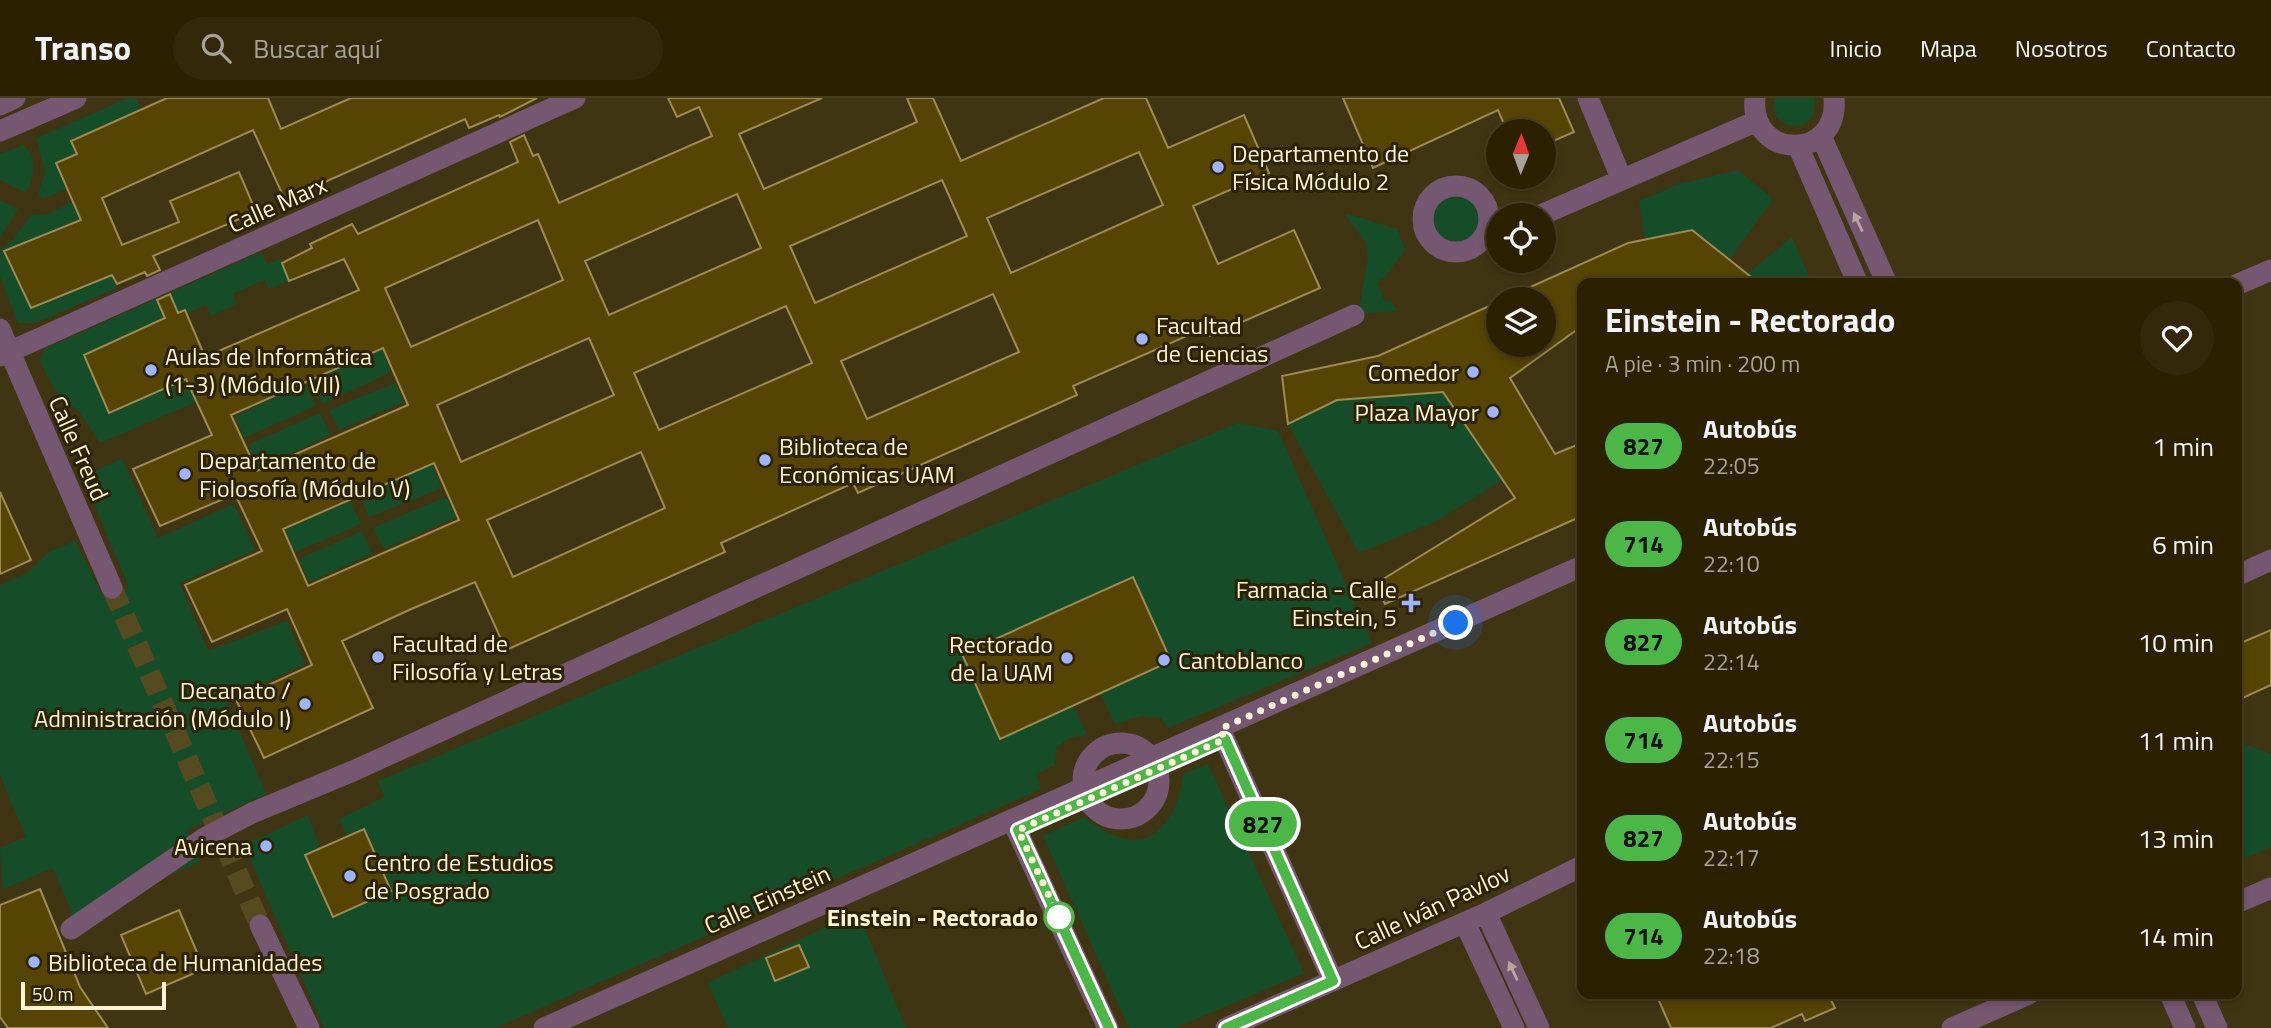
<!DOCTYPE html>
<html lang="es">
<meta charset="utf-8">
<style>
:root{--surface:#2b2100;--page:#33290a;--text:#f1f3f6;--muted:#a6a399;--line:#473e22}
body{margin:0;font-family:"Titillium Web",sans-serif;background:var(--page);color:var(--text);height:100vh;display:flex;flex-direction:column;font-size:26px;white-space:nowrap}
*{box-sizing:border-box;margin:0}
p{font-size:23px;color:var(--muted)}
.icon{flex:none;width:38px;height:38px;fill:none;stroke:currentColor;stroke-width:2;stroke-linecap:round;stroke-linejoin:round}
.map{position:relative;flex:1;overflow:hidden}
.sheet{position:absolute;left:1577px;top:180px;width:665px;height:721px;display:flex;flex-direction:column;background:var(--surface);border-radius:14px;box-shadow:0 4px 10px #0003,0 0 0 2px var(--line)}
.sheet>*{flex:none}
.badge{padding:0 14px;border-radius:23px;font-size:24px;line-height:46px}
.needle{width:46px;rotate:1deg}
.tools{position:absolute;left:1486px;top:21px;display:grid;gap:14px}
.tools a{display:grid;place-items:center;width:70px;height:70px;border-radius:50%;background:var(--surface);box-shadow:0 4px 10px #0003,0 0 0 2px var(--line);font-size:35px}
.scale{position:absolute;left:21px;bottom:18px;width:145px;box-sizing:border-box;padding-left:7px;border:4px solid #fdf3d6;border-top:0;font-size:19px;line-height:24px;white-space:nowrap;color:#fdf3d6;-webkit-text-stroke:5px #2c2304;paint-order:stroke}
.you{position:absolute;width:35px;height:35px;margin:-18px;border:5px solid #fff;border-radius:50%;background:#1a73e8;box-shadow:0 0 0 10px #1a73e833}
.map>.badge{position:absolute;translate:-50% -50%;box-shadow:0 0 0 4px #fff}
.round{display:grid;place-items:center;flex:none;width:74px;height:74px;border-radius:37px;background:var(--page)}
.head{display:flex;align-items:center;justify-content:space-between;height:119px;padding:0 28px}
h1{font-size:33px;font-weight:700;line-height:52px}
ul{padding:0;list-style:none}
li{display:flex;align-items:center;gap:21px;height:98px;padding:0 28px}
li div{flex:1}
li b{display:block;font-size:26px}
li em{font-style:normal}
li .badge{min-width:77px;font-weight:700;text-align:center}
header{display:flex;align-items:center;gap:42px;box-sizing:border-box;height:98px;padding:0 35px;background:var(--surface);border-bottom:2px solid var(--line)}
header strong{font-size:33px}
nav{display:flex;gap:38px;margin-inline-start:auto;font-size:24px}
.search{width:490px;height:63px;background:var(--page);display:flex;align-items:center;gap:18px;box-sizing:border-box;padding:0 24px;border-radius:38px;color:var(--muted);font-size:26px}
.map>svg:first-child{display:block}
.built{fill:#403513;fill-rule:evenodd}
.green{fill:#154d29}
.building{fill:#554403;stroke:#9e8b53;stroke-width:2;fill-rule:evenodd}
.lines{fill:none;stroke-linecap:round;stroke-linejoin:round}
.street-tunnel{stroke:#564a20;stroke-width:21;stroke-dasharray:21 10;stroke-linecap:butt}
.street{stroke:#765771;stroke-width:21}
.oneway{fill:#baa5a4}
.line-casing{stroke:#fff;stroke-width:16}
.line{stroke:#4ab747;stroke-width:10}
.walk{stroke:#fdf3d6;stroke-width:7;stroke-dasharray:0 12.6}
.poi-dot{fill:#9fb3fd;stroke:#2c2304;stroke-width:2.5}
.stop-dot{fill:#fff;stroke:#4ab747;stroke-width:3.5}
.labels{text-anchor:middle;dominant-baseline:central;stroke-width:6;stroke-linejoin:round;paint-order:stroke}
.poi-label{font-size:24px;fill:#fdf3d6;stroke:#2c2304;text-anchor:start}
.street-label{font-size:24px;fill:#fdf3d6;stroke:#2c2304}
.stop-label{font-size:24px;font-weight:bold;fill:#fdf3d6;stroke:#2c2304;text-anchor:end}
</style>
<header>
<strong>Transo</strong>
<div class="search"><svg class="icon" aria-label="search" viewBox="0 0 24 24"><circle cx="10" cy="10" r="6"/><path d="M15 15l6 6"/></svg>Buscar aquí</div>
<nav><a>Inicio</a><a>Mapa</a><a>Nosotros</a><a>Contacto</a></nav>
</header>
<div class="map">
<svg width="2271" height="930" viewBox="0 0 2271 930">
<rect width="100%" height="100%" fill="#392c00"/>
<path class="built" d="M0,0H2271V930H0ZM1498,33H1544V79H1498ZM1498,117H1544V163H1498ZM1582,186H2236V896H1582ZM1498,201H1544V247H1498Z"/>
<path class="green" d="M129,0H136L141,12L72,43L77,56L56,65L67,91L44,100L38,97L45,74L37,42L39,39Z
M1774,0H1815C1819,27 1791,38 1775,17Z
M23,47C38,59 34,81 26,95L0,82V56Z
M1738,72L1773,101L1729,162L1692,132L1645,141L1639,103L1679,86Z
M1432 121a24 24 0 1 1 48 0a24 24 0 1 1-48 0Z
M0,102L18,111L0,140Z
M73,103L81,122L5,153L14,175L34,167L23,192L31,210L112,177L117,190L35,225H18L0,178V153L14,140L31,117L49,116Z
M1344,115L1397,131L1405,152L1384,180L1377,184L1385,204L1391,202L1397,213L1358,216L1368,161L1366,145Z
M1792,139L1812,185H1751L1747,176Z
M261,154L267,166L281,161L289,183L269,191L264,182L233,196L237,206L211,218L206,207L186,216L184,212L84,257L92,276L121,288L101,297L109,315L186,281L196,304L100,345L79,313L59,300L40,264L44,251Z
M382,251L391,274L322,306L312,282Z
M395,285L404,304L339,332L329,312Z
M305,286L315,308L244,340L235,318Z
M1443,294L1502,382L1437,423L1359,455L1288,326L1337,302Z
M320,315L330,337L258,370L248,347Z
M1238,325L1278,333L1372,545L1168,630L1161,620L1142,618L1115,626L1100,595L1171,563L1133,479L962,556L1000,640L1073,607L1087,637L1069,640L1056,650L1055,667L1036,676L1041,691L495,930H324L244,747L308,717L320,750L305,757L333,819L362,782L371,802L391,793L364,731L347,738L339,721L385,699L378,683Z
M122,361L158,440L234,406L255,452L180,485L208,553L287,523L305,566L226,602L266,696L187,732L200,764L73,818L53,770L3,791L0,750L26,739L0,677V487L29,474L49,454L75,443L103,498L129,490L83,378Z
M432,367L442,390L369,419L360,398Z
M446,399L456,419L384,451L373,430Z
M350,403L361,426L295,454L285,432Z
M362,433L372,456L309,484L299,461Z
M2236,643L2271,656V749L2237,763Z
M1208,666L1304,875L1175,930H1129L1043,738L1084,719C1113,742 1147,757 1171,717C1178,706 1181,688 1184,675Z
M853,816L859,817L906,930H728L708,885Z"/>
<path class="building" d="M167,0H268L281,31L351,0H537L500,19L499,17L469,30L465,21L285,102L253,32L102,100L122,147L179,124L170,103L239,74L256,114L153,158L160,172L147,178L145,174L117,186L112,177L31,210L4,153L81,122L56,65L77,56L71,43Z
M668,0H822L739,36L764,91L917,24L907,0H933L961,63L1104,0H1146L1168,50L1244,17L1269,75L1193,108L1218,166L1294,132L1320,190L1210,238L1207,229L1073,288L1077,297L858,395L853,385L721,445L725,454L506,552L475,484L409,512L342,543L373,610L264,660L236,602L312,567L287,511L212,544L185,487L262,453L235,396L160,428L133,371L212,337L186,281L109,315L84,257L165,220L157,202L170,196L178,215L185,212L205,259L359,192L344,161L289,183L282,165L312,150L310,146L352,126L358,136L518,64L510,44L524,37L533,58L538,56L559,105L712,38L699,9L677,19ZM1139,54L1163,107L1011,175L987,120ZM942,82L967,138L815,205L790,148ZM737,96L761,150L609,217L585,163ZM538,122L563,182L411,249L385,190ZM993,196L1019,254L867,321L841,263ZM786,208L812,265L659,332L634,275ZM589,240L614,297L461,364L437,307ZM383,250L408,307L257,373L231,317ZM641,354L665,410L513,479L487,422ZM434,365L459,422L308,488L283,431Z
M1343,0H1559L1574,34L1544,47V33H1507L1498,12L1373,70Z
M1692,132L1760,186H1582V228L1510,280L1555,356L1582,345V418L1385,506L1375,486L1515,400L1443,294L1337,302L1288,326L1282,278L1378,258L1498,204V247H1544V201H1504L1628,145Z
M0,394L31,462L0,476Z
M1133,479L1171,563L1000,641L962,556Z
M2271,532V587L2236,603V547Z
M364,731L391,793L333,819L305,757Z
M40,791L80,889L108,930H8L0,919V807Z
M179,812L204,871L146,896L121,837Z
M799,847L809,869L775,883L766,860Z
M1656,896H1828L1835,910L1805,923L1802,916L1771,930H1671Z"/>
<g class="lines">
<path class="street-tunnel" d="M112,490L260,827"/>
<path class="street" d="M1588,0L1622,82
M1755,0C1749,63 1840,63 1834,0
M0,7L15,0
M0,33L76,0
M1821,38L1887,186
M1798,48L1858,186
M1423 121a33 33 0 1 1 66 0a33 33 0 1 1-66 0Z
M1541,117L1757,23
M2236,187L2271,172
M0,231L112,490
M0,258L575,0
M2236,478L2271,462
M1220,631L1333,883
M1083 683a38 38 0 1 1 76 0a38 38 0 1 1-76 0Z
M1012,722L1108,930
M2236,805L2271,790
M1486,815L1539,930
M1465,825L1514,930
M260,827L309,930
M71,831L206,739L252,715L353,673L1354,217
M2170,896L2185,930
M2202,896L2217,930
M544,930L1582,468
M1226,930L1486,815L1582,768
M1952,930L2029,896"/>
</g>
<defs><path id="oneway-solid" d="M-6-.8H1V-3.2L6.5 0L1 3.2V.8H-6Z" transform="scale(1.75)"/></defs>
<g class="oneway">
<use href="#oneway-solid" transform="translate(1858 124) rotate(-115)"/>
<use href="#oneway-solid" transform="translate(1513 873) rotate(-115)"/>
</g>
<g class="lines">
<defs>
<path id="line" d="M1109,930L1018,732L1225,641L1333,883L1226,930"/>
</defs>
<use href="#line" class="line-casing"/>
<use href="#line" class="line"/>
<path class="walk" d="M1059,819L1018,732L1225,641L1220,631L1456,525"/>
</g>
<g class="poi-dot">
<circle cx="1218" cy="69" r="7"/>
<circle cx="1142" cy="241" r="7"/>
<circle cx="151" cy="272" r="7"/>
<circle cx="1473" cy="274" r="7"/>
<circle cx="1493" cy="314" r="7"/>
<circle cx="765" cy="362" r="7"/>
<circle cx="185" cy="376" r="7"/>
<path d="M1407.5 494.5h7v7h7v7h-7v7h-7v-7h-7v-7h7z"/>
<circle cx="378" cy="559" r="7"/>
<circle cx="1067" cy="560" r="7"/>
<circle cx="1164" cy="562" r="7"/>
<circle cx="305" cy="606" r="7"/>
<circle cx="266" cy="748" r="7"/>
<circle cx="350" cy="778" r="7"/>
<circle cx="34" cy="864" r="7"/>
</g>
<circle class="stop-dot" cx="1059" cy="819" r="14"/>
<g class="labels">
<g class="poi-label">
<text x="1232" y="55">Departamento de<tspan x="1232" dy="28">Física Módulo 2</tspan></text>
<text x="1156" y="227">Facultad<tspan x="1156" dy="28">de Ciencias</tspan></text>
<text x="165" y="258">Aulas de Informática<tspan x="165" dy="28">(1-3) (Módulo VII)</tspan></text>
<text x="1459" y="274" text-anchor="end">Comedor</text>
<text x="1479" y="314" text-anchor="end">Plaza Mayor</text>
<text x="779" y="348">Biblioteca de<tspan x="779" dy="28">Económicas UAM</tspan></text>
<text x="199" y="362">Departamento de<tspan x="199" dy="28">Fiolosofía (Módulo V)</tspan></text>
<text x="1397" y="491" text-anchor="end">Farmacia - Calle<tspan x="1397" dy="28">Einstein, 5</tspan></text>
<text x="392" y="545">Facultad de<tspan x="392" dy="28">Filosofía y Letras</tspan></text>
<text x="1053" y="546" text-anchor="end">Rectorado<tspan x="1053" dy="28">de la UAM</tspan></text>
<text x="1178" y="562">Cantoblanco</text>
<text x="291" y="592" text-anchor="end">Decanato /<tspan x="291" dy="28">Administración (Módulo I)</tspan></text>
<text x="252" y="748" text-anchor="end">Avicena</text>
<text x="364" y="764">Centro de Estudios<tspan x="364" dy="28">de Posgrado</tspan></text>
<text x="48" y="864">Biblioteca de Humanidades</text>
</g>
<g class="street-label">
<text transform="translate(277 106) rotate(-24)">Calle Marx</text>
<text transform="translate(79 350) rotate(66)">Calle Freud</text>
<text transform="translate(767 801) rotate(-24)">Calle Einstein</text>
<text transform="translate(1432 809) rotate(-25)">Calle Iván Pavlov</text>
</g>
<g class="stop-label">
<text x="1038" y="819">Einstein - Rectorado</text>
</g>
</g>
</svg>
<div class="tools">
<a><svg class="needle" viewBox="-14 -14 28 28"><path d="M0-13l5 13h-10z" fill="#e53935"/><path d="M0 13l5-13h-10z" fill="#a6a399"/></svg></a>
<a><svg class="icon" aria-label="locate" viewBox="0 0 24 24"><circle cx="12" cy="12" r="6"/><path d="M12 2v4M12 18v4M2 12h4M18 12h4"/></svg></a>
<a><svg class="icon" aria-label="layers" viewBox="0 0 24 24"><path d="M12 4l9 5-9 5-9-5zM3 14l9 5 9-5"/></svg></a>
</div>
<div class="scale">50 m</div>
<div class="you" style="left:1456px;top:525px"></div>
<b class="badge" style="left:1263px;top:726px;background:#4ab747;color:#111">827</b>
<section class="sheet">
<div class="head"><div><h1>Einstein - Rectorado</h1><p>A pie · 3 min · 200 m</p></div><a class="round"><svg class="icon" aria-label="heart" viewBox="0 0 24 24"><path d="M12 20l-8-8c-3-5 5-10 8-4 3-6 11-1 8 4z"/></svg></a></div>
<ul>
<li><span class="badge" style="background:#4ab747;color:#111">827</span><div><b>Autobús</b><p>22:05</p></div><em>1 min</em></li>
<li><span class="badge" style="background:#4ab747;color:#111">714</span><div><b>Autobús</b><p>22:10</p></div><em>6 min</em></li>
<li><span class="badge" style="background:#4ab747;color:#111">827</span><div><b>Autobús</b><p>22:14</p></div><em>10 min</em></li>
<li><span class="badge" style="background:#4ab747;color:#111">714</span><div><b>Autobús</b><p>22:15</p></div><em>11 min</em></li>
<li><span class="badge" style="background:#4ab747;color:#111">827</span><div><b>Autobús</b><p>22:17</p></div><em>13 min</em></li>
<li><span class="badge" style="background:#4ab747;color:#111">714</span><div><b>Autobús</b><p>22:18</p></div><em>14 min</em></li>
</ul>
</section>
</div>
